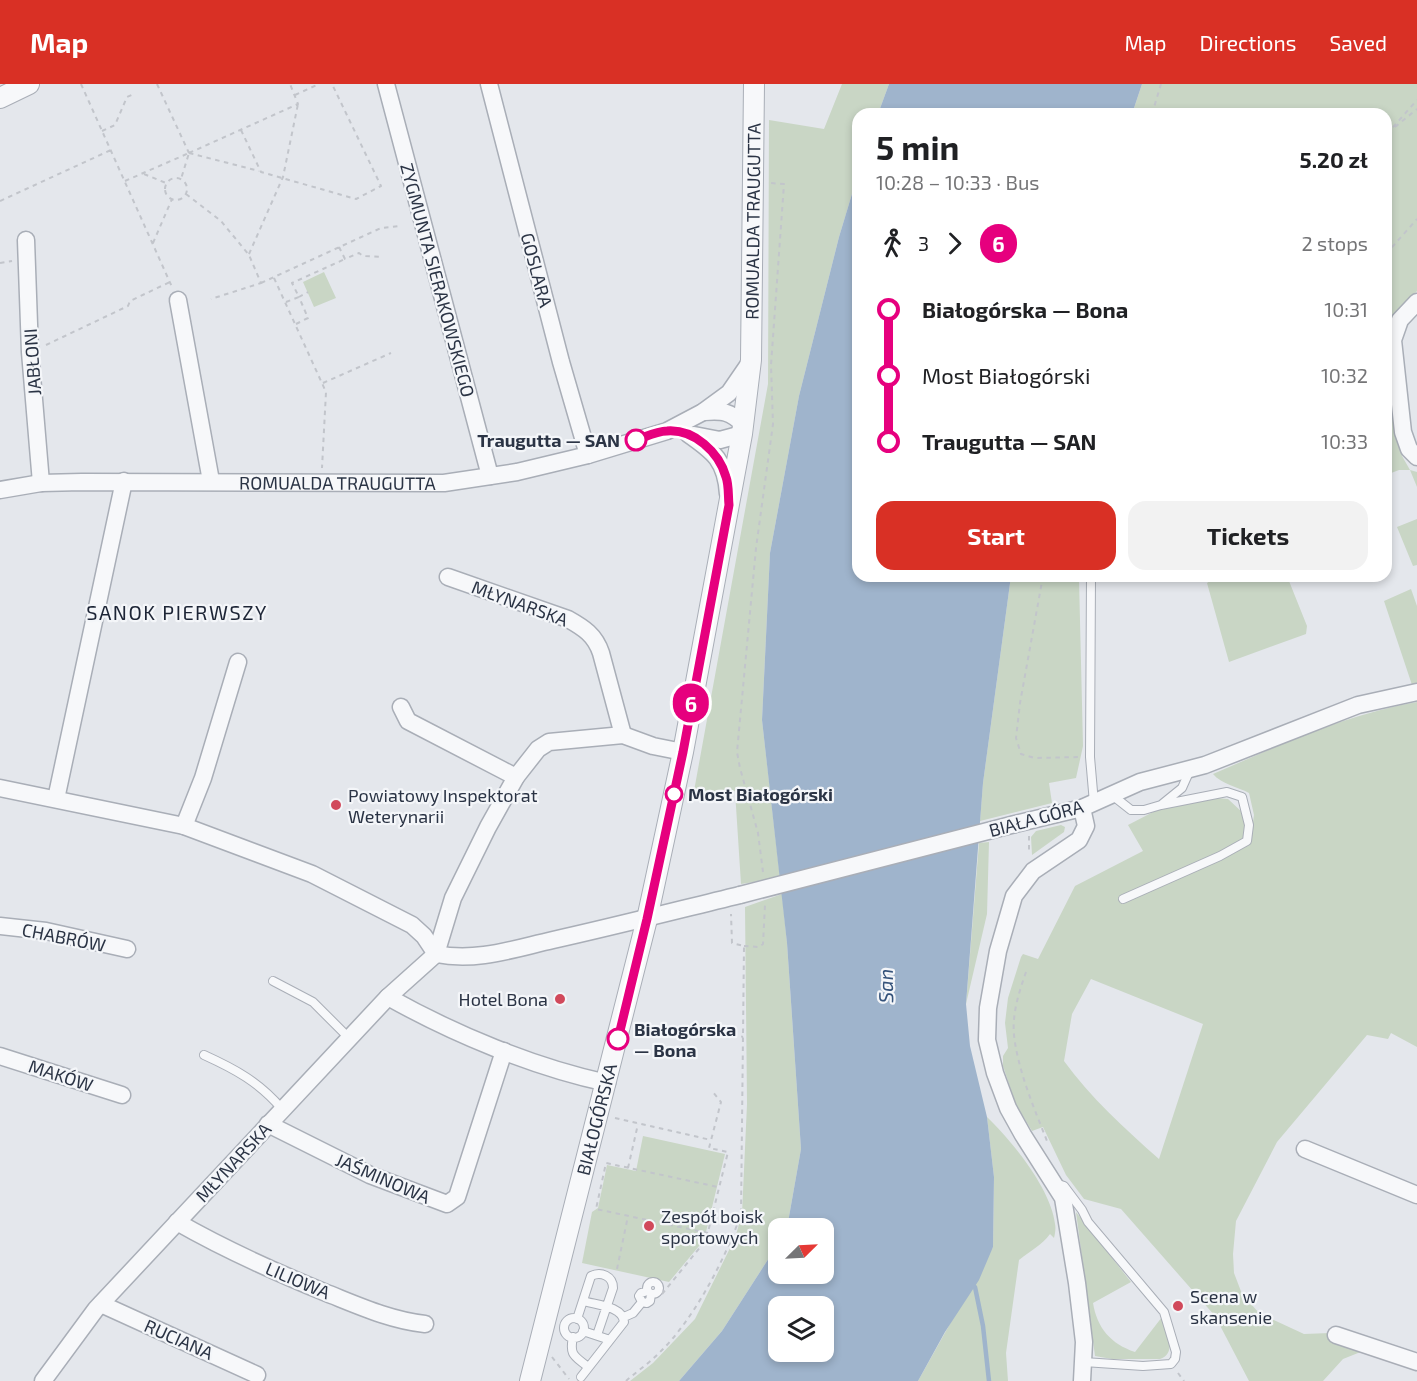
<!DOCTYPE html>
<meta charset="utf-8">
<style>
:root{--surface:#fff;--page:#f2f2f2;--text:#202124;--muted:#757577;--accent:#d93025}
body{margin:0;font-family:"Exo 2",sans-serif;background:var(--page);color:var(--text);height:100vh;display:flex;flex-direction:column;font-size:22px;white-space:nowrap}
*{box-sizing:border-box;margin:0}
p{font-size:20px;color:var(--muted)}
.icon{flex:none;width:33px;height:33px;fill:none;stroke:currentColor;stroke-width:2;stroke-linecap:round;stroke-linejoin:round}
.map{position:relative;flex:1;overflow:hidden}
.drawer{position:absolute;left:852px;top:24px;width:540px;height:474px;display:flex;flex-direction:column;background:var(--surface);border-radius:18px;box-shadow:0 3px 9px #0003}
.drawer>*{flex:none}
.badge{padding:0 12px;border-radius:20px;font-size:21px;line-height:39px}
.needle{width:39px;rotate:66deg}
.tools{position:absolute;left:768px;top:1134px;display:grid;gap:12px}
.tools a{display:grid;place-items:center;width:66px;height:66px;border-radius:12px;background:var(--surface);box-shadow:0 3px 9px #0003;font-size:30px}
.map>.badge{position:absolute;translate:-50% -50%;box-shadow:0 0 0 3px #fff}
.legs{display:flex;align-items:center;gap:9px;height:66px;padding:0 24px;font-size:20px}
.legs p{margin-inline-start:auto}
.overview{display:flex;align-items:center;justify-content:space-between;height:102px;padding:0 24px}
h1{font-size:33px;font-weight:700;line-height:45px}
.button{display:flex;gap:12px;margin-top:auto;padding:12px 24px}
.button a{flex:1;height:69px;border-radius:18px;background:var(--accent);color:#fff;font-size:24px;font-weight:700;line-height:69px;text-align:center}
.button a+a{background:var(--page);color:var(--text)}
ul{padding:0 24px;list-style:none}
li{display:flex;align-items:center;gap:21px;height:66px;font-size:22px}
li i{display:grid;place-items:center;width:9px;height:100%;margin:0 8px;background:currentColor}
li i::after{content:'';width:15px;height:15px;margin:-8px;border:4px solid;border-radius:50%;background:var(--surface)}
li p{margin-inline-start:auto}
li:first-child i{background:linear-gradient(#0000 50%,currentColor 0)}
li:last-child i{background:linear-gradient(currentColor 50%,#0000 0)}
header{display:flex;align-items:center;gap:36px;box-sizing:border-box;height:84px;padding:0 30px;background:var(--accent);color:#fff}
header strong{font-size:28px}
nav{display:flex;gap:33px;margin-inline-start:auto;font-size:21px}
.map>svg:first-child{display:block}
.green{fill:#c9d6c5;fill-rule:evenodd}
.water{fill:#9fb4cc;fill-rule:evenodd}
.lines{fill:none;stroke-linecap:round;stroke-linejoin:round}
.stream{stroke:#9fb4cc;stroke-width:4.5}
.service-casing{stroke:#a9aeb7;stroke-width:10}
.minor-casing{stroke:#a9aeb7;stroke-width:19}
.tertiary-casing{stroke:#a9aeb7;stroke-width:22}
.path{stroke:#c2c5cb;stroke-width:2;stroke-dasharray:4.5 4.5;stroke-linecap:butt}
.service{stroke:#f7f8fa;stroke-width:8}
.minor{stroke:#f7f8fa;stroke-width:16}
.tertiary{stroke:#f7f8fa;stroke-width:20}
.minor-bridge-casing{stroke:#a9aeb7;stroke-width:19;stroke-linecap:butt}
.minor-bridge{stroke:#f7f8fa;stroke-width:16}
.line-1-casing{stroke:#fff;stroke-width:14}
.line-1{stroke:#e6007e;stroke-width:9}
.stop-1-dot{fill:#fff;stroke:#e6007e;stroke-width:3}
.poi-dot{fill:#d1495b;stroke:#f4f6f9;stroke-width:2}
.labels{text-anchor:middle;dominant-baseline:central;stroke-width:4.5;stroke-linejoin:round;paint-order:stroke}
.street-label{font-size:18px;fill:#2b3445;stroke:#f4f6f9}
.stop-label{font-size:18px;font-weight:bold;fill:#2b3445;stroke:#f4f6f9;text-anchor:start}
.poi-label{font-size:18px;fill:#2b3445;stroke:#f4f6f9;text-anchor:start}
.neighbourhood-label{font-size:20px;letter-spacing:1.5px;fill:#1d2536;stroke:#f4f6f9}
.water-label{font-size:20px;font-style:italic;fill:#34527a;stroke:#f4f6f9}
</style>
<header>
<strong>Map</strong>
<nav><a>Map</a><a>Directions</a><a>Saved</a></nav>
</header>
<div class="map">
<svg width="1417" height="1297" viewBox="0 0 1417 1297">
<rect width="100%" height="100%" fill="#e4e7ec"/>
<path class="green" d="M842,0H889L878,30H858V90L839,153L799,312L770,469L762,636L780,794L741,800L735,707L718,711L694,707L768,300L769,36L824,45Z
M1142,0H1417V207L1394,233L1386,253V30H1132Z
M324,188L336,214L314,223L303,198Z
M1386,277L1402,372L1410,386L1417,388V403L1410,386H1399L1386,391Z
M1417,435V481L1413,482L1397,443Z
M1011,492H1073L1079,495L1083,662L1076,694L1049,699L1052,719L980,737L983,699Z
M1217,492H1287L1307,542L1306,550L1229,578L1207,499Z
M1411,505L1417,522V600L1412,601L1384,517Z
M1417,618V963L1391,949L1388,955L1367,951L1277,1058L1236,1137L1233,1170L1234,1189L1242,1210L1259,1229L1304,1250L1330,1249L1363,1267L1343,1275L1323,1297H1249L1215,1232L1121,1125L1084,1115L1066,1091L1043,1043L1032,1047L1016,1021L1003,982V972L1008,964L1005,939L1008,914L1021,873L1023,870L1038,875L1075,802L1143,767L1128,741L1155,727L1216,714L1228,715L1242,728L1250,759L1254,731L1249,709C1238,703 1221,700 1213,690C1280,661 1344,631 1417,618ZM1091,895L1203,940L1159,1075C1125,1045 1090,1013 1064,977L1072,930Z
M1061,741L1065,743L1064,748L1032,771L1031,753L1036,747Z
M989,758L987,830L966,920L979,759Z
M782,810L787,859L801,1065L787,1144H778V1160L722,1247L679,1297H630L653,1279L695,1235L735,1154L742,1130L747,1020L745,823Z
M987,1033C1012,1057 1051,1105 1055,1140C1056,1144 1055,1150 1054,1154L1050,1150C1042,1161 1030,1167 1019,1176L1006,1269L1008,1297H918L993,1163L994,1093Z
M643,1052L725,1070L704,1156L669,1198L582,1179L592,1128L598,1124L607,1081L636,1087Z
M1076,1128L1131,1198L1093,1219C1097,1244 1111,1260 1135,1268L1162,1233C1166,1246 1178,1269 1160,1275H1112L1095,1272Z"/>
<path class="water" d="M889,0H1142L1132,30H878Z
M858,90V492H1011L983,699L966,920L970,962L987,1033L994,1093L993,1163L979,1196L945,1248L918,1297H679L722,1247L778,1160V1190H824V1144H787L801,1065L787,859L762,636L770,469L799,312L839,153ZM778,1222H824V1268H778Z"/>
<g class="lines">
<path class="stream" d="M971,1201L975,1203L983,1242L989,1297"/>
<defs>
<path id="service" d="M1091,492L1090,673L1094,719
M1112,711L1131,726H1144L1161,721L1182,704L1190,686
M1123,815L1220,772L1247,757L1249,741L1242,713L1227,708L1161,721
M273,897L313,918L349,954
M204,971C235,985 259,998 282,1025
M1061,1101L1064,1102L1082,1126L1088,1138L1164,1228L1176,1268L1175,1275L1171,1280L1143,1282L1084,1278
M647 1204a6 6 0 1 1 12 0a6 6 0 1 1-12 0Z
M648,1207L641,1209L639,1212L642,1218L647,1219L650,1217L651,1210
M624,1233L633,1229L642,1218
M564 1244a10 10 0 1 1 20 0a10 10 0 1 1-20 0Z
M577,1235L591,1192C601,1187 613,1192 613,1204L597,1251
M583,1247L610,1256
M573,1253C569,1272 575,1272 588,1283
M581,1293L624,1238C623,1222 596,1221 583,1217"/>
<g id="minor">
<path d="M386,0L490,392"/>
<path d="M489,0L561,278L588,371"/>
<path d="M26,156L30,268L41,399"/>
<path d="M178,216L211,397"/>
<path d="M1417,218L1400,236L1393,256L1403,348L1409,365L1417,373"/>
<path d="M703,328C722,327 729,326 744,341"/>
<path d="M688,350C714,368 726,377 728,410"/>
<path d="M694,351L720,356L742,350"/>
<path id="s1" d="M0,406L41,399L82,398L444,399L517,388L588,371L667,347L703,328L729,309L751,277"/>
<path d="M448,493L568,535C584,544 595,551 601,569L623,651"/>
<path d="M401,623L408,637L516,693"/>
<path d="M0,704L184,742L312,790L412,841L424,852L436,870"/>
<path d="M56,715L124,397"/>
<path d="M1082,724L1086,742L1079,756L1033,787L1014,812L998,867L988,924L987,956L995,989L1008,1024L1023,1051L1063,1114L1077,1199L1084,1258L1082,1297"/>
<path d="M1015,740L1082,724L1140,698L1205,681L1358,621L1417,608"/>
<path d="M184,742L203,694L238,578"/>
<path d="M0,842L46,847L127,865"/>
<path d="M436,870C477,878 513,865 553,856C616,842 678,826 740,811"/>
<path d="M388,913C454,950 533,983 607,999"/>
<path d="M0,972L122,1011"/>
<path d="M268,1040L370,1091L447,1120L457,1113L504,967"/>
<path d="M1305,1065L1417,1111"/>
<path d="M177,1138C224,1165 273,1187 324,1208C357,1221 389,1236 425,1240"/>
<path d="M101,1220L257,1291"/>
<path d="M1336,1251L1417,1278"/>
<path d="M43,1297L96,1225L388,913L436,870L453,814L488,743L516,693L538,665L549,658L623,651L653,662L683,668"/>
</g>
<g id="tertiary">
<path d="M0,14L29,0"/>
<path id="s2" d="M530,1297L647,835L683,668L742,350L751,276L754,0"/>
</g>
</defs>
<use href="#service" class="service-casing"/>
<use href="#minor" class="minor-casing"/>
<use href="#tertiary" class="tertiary-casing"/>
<path class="path" d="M81,0L172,203
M157,0L189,69
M295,11L319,0
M1152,30L1161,0
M1395,43L1417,25
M241,46L261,88L356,115L381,102L332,0
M102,47L115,41L127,13L134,10
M1387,50L1417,16
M189,69L298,20L290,0
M189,69L259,87
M144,90L166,99
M165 105a11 11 0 1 1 22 0a11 11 0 1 1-22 0Z
M125,97L189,69L181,95
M186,110L221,137L249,171L261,199L211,215
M0,117L111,66
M153,159L172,115
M339,163L345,175L359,169L363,172L382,173
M249,170L283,93L298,20
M1386,170L1417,135
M0,179L12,177
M274,194L326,308L322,384
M261,199L381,144L400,142
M286,218L299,213L292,199L345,175
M296,240L308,234L299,213L308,208
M46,261L128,222L130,217L170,198
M323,299L391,269
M1043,492L1020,619L1016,654L1021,670L1035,674L1080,673
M1029,752V770
M763,788L758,749L740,684L737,668L756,464L773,340L771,281L784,100L770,99
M744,862L759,863L763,860L765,821
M1026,888C1019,908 1012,930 1014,951C1018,987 1034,1024 1047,1057
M724,947L743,953
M615,1034L711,1056
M628,1084L638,1040
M708,1149L596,1125L606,1079L718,1103
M617,1185L628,1132
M662,1210L706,1156L728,1068L709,1064L721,1018L713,1008
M552,1273L569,1295
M1178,1289L1184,1297
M626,1297C636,1288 648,1280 658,1270C693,1237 725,1176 741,1130L744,862L732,859L731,830"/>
<use href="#service" class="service"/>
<use href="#minor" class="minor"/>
<use href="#tertiary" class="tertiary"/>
<defs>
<path id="minor-bridge" d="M740,811L1015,740"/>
</defs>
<use href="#minor-bridge" class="minor-bridge-casing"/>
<use href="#minor-bridge" class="minor-bridge"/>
</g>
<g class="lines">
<defs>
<path id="line-1" d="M618,955L647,835L683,668L729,421C728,412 729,401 726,393C719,368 694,345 667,347C657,347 645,353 636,356"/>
</defs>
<use href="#line-1" class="line-1-casing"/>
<use href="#line-1" class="line-1"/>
</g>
<g class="stop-1-dot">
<circle cx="636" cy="356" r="10"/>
<circle cx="674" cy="710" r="8"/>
<circle cx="618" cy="955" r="10"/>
</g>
<g class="poi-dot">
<circle cx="336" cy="721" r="6"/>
<circle cx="560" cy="915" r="6"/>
<circle cx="649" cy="1142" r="6"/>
<circle cx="1178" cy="1222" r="6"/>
</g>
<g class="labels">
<g class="street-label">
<text stroke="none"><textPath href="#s2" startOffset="1184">ROMUALDA TRAUGUTTA</textPath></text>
<text transform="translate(537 186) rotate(75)">GOSLARA</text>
<text transform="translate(438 196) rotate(75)">ZYGMUNTA SIERAKOWSKIEGO</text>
<text transform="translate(32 278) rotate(-94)">JABŁONI</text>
<text stroke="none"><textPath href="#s1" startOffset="338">ROMUALDA TRAUGUTTA</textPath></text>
<text transform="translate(520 519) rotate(20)">MŁYNARSKA</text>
<text transform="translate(1036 734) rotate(-15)">BIAŁA GÓRA</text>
<text transform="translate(64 853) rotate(11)">CHABRÓW</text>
<text transform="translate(61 991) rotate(18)">MAKÓW</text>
<text stroke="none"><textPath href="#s2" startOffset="270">BIAŁOGÓRSKA</textPath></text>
<text transform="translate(233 1078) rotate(-47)">MŁYNARSKA</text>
<text transform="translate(383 1094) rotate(23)">JAŚMINOWA</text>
<text transform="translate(298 1196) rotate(23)">LILIOWA</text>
<text transform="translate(179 1255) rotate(24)">RUCIANA</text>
</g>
<g class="stop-label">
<text x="620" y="356" text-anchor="end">Traugutta — SAN</text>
<text x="688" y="710">Most Białogórski</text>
<text x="634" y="945">Białogórska<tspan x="634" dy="21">— Bona</tspan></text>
</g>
<g class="poi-label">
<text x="348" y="711">Powiatowy Inspektorat<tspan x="348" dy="21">Weterynarii</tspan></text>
<text x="548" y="915" text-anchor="end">Hotel Bona</text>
<text x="661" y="1132">Zespół boisk<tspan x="661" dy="21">sportowych</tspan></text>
<text x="1190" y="1212">Scena w<tspan x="1190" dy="21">skansenie</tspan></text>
</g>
<g class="neighbourhood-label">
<text x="177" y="528">SANOK PIERWSZY</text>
</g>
<g class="water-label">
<text transform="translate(885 902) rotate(-91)">San</text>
</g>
</g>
</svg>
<div class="tools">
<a><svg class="needle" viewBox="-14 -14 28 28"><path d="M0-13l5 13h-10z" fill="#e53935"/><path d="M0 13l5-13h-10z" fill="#757577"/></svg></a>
<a><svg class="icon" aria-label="layers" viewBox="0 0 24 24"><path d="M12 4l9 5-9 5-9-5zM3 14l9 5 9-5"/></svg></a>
</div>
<b class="badge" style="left:691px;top:619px;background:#e6007e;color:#fff">6</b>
<section class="drawer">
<div class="overview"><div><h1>5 min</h1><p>10:28 – 10:33 · Bus</p></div><b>5.20 zł</b></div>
<div class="legs"><svg class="icon" aria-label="walk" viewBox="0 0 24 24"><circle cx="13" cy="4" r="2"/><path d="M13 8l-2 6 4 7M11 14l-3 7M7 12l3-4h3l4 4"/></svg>3<svg class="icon" aria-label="forward" viewBox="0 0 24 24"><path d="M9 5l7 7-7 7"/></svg><b class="badge" style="background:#e6007e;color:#fff">6</b><p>2 stops</p></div>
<ul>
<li><i style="color:#e6007e"></i><b>Białogórska — Bona</b><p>10:31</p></li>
<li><i style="color:#e6007e"></i><span>Most Białogórski</span><p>10:32</p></li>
<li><i style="color:#e6007e"></i><b>Traugutta — SAN</b><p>10:33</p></li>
</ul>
<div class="button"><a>Start</a><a>Tickets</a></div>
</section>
</div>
